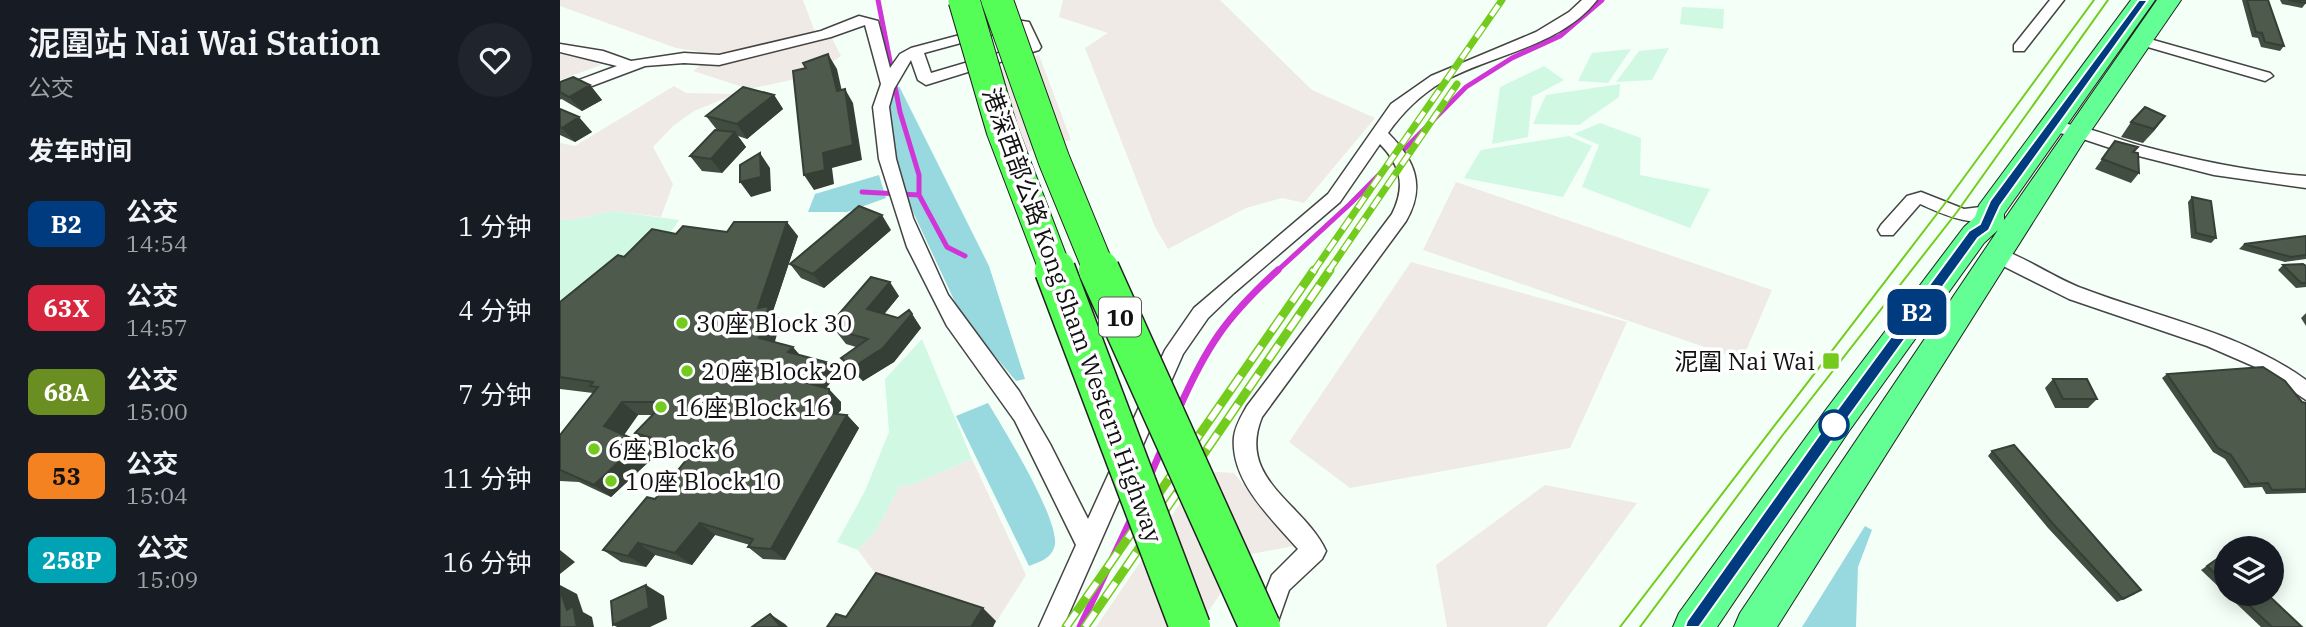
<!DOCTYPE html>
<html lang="zh">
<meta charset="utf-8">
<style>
:root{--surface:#171b24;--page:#20242c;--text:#f1f3f6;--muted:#9ea1a6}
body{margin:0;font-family:"IBM Plex Serif","Noto Sans SC",serif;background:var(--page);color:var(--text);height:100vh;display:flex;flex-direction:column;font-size:26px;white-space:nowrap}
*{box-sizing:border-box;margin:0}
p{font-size:23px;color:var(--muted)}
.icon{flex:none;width:38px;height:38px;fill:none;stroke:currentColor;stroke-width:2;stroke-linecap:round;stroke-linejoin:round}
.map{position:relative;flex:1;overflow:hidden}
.side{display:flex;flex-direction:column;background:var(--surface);width:560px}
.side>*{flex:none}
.badge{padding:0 14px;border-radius:10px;font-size:24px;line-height:46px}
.tools{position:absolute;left:1654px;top:536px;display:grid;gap:14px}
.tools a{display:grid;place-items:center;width:70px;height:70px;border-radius:50%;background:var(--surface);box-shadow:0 4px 18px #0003;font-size:35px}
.map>.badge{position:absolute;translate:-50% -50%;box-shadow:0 0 0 4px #fff}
h2{padding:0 28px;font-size:26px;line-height:63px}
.round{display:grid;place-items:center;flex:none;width:74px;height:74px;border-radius:37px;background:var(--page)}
.headline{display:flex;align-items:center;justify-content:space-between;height:119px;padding:0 28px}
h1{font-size:33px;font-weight:600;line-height:52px}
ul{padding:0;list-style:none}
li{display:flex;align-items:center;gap:21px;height:84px;padding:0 28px}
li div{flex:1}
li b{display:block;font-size:26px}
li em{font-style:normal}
li .badge{min-width:77px;font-weight:700;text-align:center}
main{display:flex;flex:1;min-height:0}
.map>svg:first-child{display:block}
.industrial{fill:#efeae5}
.farmland{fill:#d1f8e3}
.forest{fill:#98d8df}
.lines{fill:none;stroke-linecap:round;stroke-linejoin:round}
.stream-far1{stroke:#d036d7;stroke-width:5}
.stream{stroke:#d036d7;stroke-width:7}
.minor-casing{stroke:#444;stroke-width:3}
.primary-casing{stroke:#222;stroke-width:2}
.minor{fill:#fff;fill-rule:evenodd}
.primary{fill:#64ff94;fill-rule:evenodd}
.tram{stroke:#73cc1d;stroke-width:2}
.rail-far1-casing{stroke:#73cc1d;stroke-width:7}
.rail-casing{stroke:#73cc1d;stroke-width:9}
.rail-far1{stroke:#fff;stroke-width:4.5;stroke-dasharray:13;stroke-linecap:butt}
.rail{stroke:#fff;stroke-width:6;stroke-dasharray:18;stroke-linecap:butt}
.motorway-bridge-far1-casing{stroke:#222;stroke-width:33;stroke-linecap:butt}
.motorway-bridge-casing{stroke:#222;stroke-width:43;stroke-linecap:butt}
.motorway-bridge-far1{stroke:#54fe56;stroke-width:31}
.motorway-bridge{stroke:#54fe56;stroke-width:40}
.wall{fill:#424d41}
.shaded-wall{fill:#363f35}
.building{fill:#4d5a4c;stroke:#363f35;stroke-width:2}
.line{fill:#003b80;stroke:#fff;stroke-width:2}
.poi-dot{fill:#73cc1d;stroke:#fff;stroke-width:2.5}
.stop-dot{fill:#fff;stroke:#003b80;stroke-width:3.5}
.labels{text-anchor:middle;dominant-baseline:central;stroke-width:7;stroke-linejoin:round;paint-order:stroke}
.shield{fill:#fff;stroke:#585858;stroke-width:2}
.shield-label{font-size:23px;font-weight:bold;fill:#111}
.street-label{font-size:24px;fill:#111;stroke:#fff}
.poi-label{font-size:24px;fill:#111;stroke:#fff;text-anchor:start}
</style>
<main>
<section class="side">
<div class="headline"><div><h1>泥圍站 Nai Wai Station</h1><p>公交</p></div><a class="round"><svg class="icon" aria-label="heart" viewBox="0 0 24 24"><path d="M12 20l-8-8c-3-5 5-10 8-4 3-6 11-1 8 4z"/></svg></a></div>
<h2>发车时间</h2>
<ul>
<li><span class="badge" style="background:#003b80;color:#fff">B2</span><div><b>公交</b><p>14:54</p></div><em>1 分钟</em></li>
<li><span class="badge" style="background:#d7263d;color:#fff">63X</span><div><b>公交</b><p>14:57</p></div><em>4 分钟</em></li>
<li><span class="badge" style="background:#6b8e23;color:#fff">68A</span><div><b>公交</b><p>15:00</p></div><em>7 分钟</em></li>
<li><span class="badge" style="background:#f58220;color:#111">53</span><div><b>公交</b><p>15:04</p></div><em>11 分钟</em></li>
<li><span class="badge" style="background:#00a3b4;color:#fff">258P</span><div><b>公交</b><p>15:09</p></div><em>16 分钟</em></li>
</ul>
</section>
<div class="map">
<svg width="1746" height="627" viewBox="0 0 1746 627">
<rect width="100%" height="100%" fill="#f4fff8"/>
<path class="industrial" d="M0,0H243L255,32L159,55L116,48L0,6Z
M503,0H660L752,90L815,118L744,203L722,198L686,208L608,249L595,227L525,48L548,33L499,17Z
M272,38L281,56L258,71L227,81L189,89L133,71L142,64Z
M0,48L41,65L0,80Z
M479,55L511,140L438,160L411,77L470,61V58Z
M114,86L126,93L176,94L134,111L113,126L93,147L113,184L101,217L52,211L13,220L0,219V143L15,146Z
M896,182L1212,290L1182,360L863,250Z
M851,262L1067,322L1010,448L790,488L729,442Z
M412,459L466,575L433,627H286L320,580L298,550L317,529L340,485H351Z
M642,471L674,473L733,546L686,555L638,627H536Z
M985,485L1077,503L986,627H887L876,565Z"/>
<path class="farmland" d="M1122,7L1164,9L1163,29L1120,24Z
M1109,48L1092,80L1056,82L1079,51Z
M1071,49L1048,83L1018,81L1032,53Z
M984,66L1004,80L972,97L968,137L932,144L940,87Z
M1060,84L1059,97L1019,125L973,124L986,95Z
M1040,123L1081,138L1080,175L1150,189L1130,228L1022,187L1039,145L1014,134Z
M1009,136L1032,146L1003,197L904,178L921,150Z
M52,211L119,220L108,236L0,325V219L13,220Z
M362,339L412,459L351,485H340L317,529L298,550L277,542L305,491L329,432L325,379Z"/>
<path class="forest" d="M339,86L429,266L465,379L456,381L402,317L340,184L326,108Z
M319,175L326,198L287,212H248L255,194Z
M428,403C442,426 504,526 494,548C490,559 479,562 469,566L396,416Z
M1305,526L1312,530L1298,567L1296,627H1242Z"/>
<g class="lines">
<path class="stream-far1" d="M318,0L340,112L359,175V195
M302,192L359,195L387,247L405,256
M716,272L790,204L906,87L952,58L1000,36L1042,0"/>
<path class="stream" d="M618,411C646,347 666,317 718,270
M589,478L603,446
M520,627L572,517"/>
<defs>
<path id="minor" d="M1022,0H1037C1000,47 932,54 882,82C860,95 842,113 828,133C855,160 866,186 846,221L702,417C676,480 745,504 766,551L762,559L729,590L716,627L692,626L712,575L738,549C712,519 670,481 674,437C675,426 682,415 687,406L832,214C846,186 841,166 820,144L780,202L674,293L648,318L623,354L503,627H479L516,545L455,421L387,326L347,247L319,159L313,107L321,84L305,25L271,37L159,65L124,63L85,66L0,98V87L57,66L0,52V44L43,51L71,61L124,53L159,55L261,31L299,16L318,21L330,68L340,54L351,48L456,20L469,22L481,47L479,50L366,85L358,80L351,60L334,89L329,107L336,159L353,218L388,295L459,391L490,444L528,519L605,350L634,308L768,194L831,104L871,76L976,32L1009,12ZM456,28L466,45L371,73L364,53Z
M1490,0H1504L1464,51H1454V45Z
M1579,36L1710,73L1713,76L1705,81L1574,43L1572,40Z
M1492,122C1524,124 1555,139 1586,147C1639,161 1692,172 1746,176V188L1654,175L1559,151L1511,135L1486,131V123Z
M1361,192L1404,209L1429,206L1438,212C1423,234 1378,212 1360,204L1333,235H1321L1318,230L1321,225L1347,196Z
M1437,248C1468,258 1494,278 1524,289C1600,318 1679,332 1746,380V400L1700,369L1647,346L1509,299L1431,260L1428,255L1431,250Z"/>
<path id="primary" d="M1571,0H1595L1444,214V220L1597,0H1621L1526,138L1217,627H1174L1180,613L1438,230L1424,243L1289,431L1157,627H1113L1119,613L1265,411L1404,227L1415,217L1419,205Z"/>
</defs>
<use href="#minor" class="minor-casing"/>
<use href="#primary" class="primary-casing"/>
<use href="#minor" class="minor"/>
<use href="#primary" class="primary"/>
<path class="tram" d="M1060,627L1383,206L1534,0
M1080,627L1222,436L1397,212L1548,0"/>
<defs>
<path id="rail-far1" d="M753,272L942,0
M768,272L897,84"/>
<path id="rail" d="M506,627L754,270
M525,627L770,270"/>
</defs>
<use href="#rail-far1" class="rail-far1-casing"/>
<use href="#rail" class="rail-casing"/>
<use href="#rail-far1" class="rail-far1"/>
<use href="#rail" class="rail"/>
<defs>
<path id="motorway-bridge-far1" d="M404,0L442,130L496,272
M437,0L494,160L540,272"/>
<path id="motorway-bridge" d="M495,270L630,627
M539,270L700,627"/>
</defs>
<use href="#motorway-bridge-far1" class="motorway-bridge-far1-casing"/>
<use href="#motorway-bridge" class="motorway-bridge-casing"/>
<use href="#motorway-bridge-far1" class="motorway-bridge-far1"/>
<use href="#motorway-bridge" class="motorway-bridge"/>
</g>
<path class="wall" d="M1682,0H1708L1724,46L1720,51L1701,47L1698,38L1692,37Z
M1720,0H1745L1746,3L1742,8L1722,4Z
M0,82L30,85L42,100L22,111L0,98Z
M214,95L223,109L187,139L178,136L186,147L162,173L142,171L130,156L157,130L146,116Z
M0,109L32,132L15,142L0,135Z
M1605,116L1583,143L1561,137L1571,122Z
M1555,141L1574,152L1579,173L1571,183L1535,169Z
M1632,197L1656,238L1651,243L1631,238L1628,202Z
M331,230L264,288L241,278L230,264Z
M167,232L238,236L213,311L221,320L214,342L277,375L266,388L281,402V410L277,414L287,415L299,428L225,560L203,559L188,547L190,545L155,535L132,565L95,555L86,567L61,562L43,550L95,499L129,457L91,446L75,433L92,415H78L64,435L80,442L96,455L51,497L19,482L0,481V435L33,393L0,389V302L64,257L116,234Z
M1746,236V259L1725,262L1679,249L1684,244Z
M1723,265L1746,266V287L1736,288L1718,270Z
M339,296L324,314L338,318L352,314L361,328L334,362L303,381L292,371L281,358L296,347L286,344L275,330L278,327L273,321Z
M1746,313V326L1741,318Z
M1607,374L1746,403V493L1706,494L1702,487L1684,488L1665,459L1653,452L1602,378Z
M1493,379L1537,399L1528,408H1495L1485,388Z
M1432,451L1575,594L1557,602L1488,528L1428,456Z
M1664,554L1666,556V593H1706L1742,627H1701L1641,570Z"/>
<path class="shaded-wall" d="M268,54L277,69L285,105L277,91Z
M30,85L42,100L22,111L9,97Z
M285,89L293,103L302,160L272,168L274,184L254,190L244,175L263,153Z
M214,95L223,109L187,139L177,124Z
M1605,116L1594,131L1583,143L1594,129Z
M19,117L32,132L15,142L2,128Z
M175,132L186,147L162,173L151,159Z
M200,153L210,168L211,191L191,197L180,182Z
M322,215L331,230L264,288L253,274Z
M227,222L238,236L213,311L221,320L212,352L199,338L198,308Z
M330,282L339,296L317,323L307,309Z
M352,314L361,328L334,362L303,381L292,368Z
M233,347L245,361L228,352Z
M266,362L277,375L259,396L247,383Z
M269,389L281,402V410L268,426L256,412Z
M62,402L78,415L61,439L44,426Z
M287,415L299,428L225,560L211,549Z
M80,442L96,455L51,497L34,485Z
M140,523L155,535L132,565L115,553Z
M78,543L95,555L86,567L68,556Z
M0,550L15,562L0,574Z
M0,585L17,594L23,612L32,617L34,627H17L7,610L0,590Z
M86,585L104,596L107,619L90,627H57L53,625Z
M423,608L436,621L433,627H411Z
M210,614L225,624L228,627H221Z"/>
<path class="building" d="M1687,0H1708L1724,46L1705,42L1702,33L1696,32Z
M1728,0H1745L1746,3Z
M268,54L277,91L285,89L293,145L263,153L265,170L244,175L233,71L246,68L243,63Z
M13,77L30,85L9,97L0,92V82Z
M183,87L214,95L177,124L146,116Z
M1585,107L1605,116L1594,129L1571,122Z
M0,109L19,117L2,128L0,127Z
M155,130L175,132L151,159L130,156Z
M1555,141L1578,147L1573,152L1578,153L1579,173L1542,159Z
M200,153L201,177L180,182V165Z
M1632,197L1651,201L1656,238L1636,233Z
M299,206L322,215L253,274L230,264Z
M174,222H227L198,308L209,306L199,338L233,347L228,352L266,362L247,383L269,389V397L256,412L287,415L211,549L188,547L193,539L140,523L115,553L78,543L68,556L43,550L87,497L95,499L134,450L75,433L105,402H62L44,426L80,442L34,485L0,470V435L38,387L30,386L33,382L0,377V302L58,255L64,257L92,229L116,234L123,226L167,232Z
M1746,236V255L1731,257L1684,244Z
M1743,264L1746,266V283H1741L1723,265Z
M311,277L330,282L307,309L338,318L349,310L352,314L323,348L292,368L281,358L308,339L275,330L281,323L273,321Z
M1703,367L1725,381L1742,402L1746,403V489L1712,490L1708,483L1690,484L1671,455L1658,448L1607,374Z
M1493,379H1527L1537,399H1503Z
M1454,445L1581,590L1563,599L1493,524L1432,451Z
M1664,554L1666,556V584L1647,566Z
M316,573L423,608L411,627H267L276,614L286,617Z
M86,585L89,608L53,625L51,601Z
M0,590L7,610L13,606L17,627H0Z
M1676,593H1706L1742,627H1712Z
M210,614L221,627H192Z"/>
<path class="line" d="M1579,0H1588L1440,206L1429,230L1418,238L1282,426L1139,627H1125L1127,621L1272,417L1409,231L1420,224L1430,201Z"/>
<g class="poi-dot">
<circle cx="122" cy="323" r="7"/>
<rect x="1262" y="352" width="18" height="18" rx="3.5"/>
<circle cx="127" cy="371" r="7"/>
<circle cx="101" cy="407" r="7"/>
<circle cx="34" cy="449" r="7"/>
<circle cx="51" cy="481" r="7"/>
</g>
<circle class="stop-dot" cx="1274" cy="425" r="14"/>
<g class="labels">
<rect class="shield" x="539" y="297.5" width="42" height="39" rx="5"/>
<g class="shield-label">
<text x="560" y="317">10</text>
</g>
<g class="street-label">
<text transform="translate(513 315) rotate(70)">港深西部公路 Kong Sham Western Highway</text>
</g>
<g class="poi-label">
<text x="136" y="323">30座 Block 30</text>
<text x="1255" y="361" text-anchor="end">泥圍 Nai Wai</text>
<text x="141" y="371">20座 Block 20</text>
<text x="115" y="407">16座 Block 16</text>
<text x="48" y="449">6座 Block 6</text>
<text x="65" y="481">10座 Block 10</text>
</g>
</g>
</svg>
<div class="tools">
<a><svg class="icon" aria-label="layers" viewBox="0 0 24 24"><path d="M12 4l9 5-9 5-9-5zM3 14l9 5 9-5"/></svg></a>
</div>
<b class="badge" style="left:1357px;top:312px;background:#003b80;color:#fff">B2</b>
</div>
</main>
